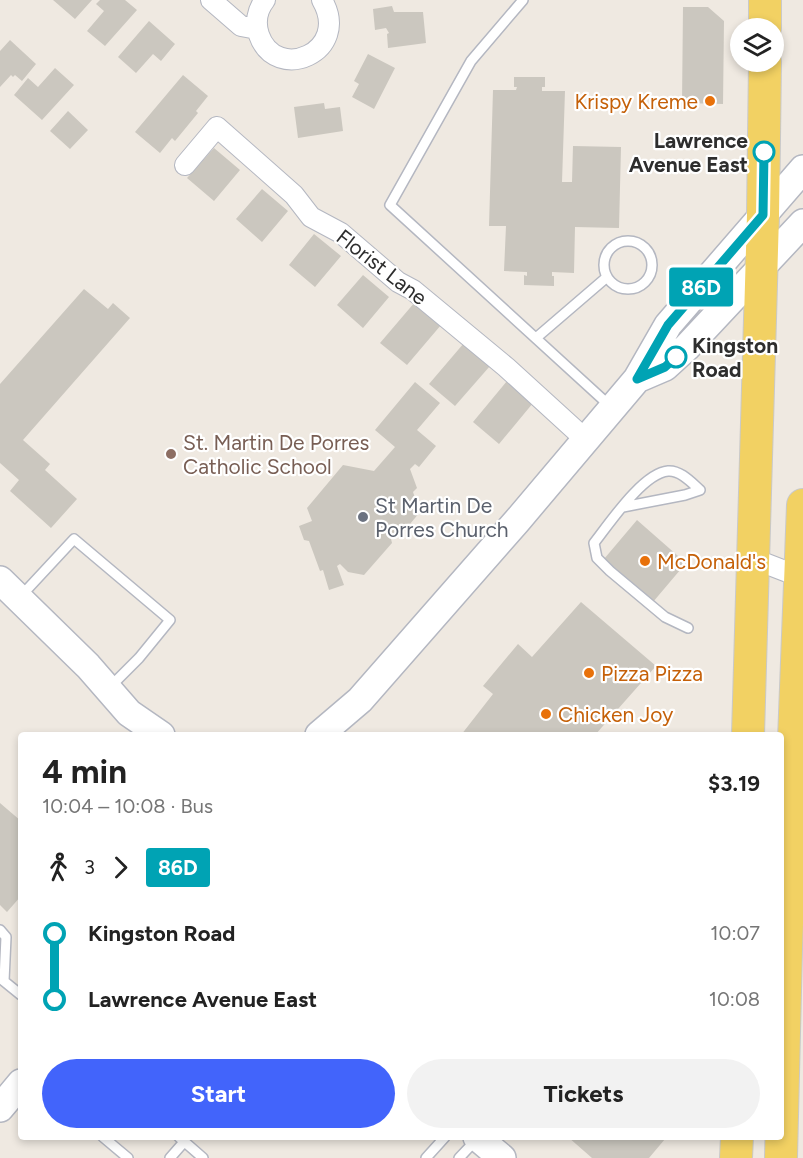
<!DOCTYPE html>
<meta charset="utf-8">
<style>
:root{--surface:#fff;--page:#f2f2f2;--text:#222;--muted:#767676;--accent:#4264fb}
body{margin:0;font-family:Figtree,sans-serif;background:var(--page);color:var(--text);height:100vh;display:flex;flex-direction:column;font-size:22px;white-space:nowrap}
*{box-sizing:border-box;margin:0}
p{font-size:20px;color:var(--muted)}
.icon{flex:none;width:33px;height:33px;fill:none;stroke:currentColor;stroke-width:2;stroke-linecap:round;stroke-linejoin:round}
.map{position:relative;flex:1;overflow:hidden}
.details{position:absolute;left:18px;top:732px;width:766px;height:408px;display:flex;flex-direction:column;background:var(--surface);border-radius:6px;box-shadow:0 3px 9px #0003}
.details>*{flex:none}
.badge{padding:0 12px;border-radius:4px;font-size:21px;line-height:39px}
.controls{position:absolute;left:730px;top:18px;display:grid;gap:12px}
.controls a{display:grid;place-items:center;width:54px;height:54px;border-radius:50%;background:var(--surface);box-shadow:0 3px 9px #0003;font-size:30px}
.map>.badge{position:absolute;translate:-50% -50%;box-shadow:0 0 0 3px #fff}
.legs{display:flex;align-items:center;gap:9px;height:66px;padding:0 24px;font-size:20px}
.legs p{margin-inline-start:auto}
.headline{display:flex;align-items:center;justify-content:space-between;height:102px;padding:0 24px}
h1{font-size:33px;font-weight:700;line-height:45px}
.action{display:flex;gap:12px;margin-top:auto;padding:12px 24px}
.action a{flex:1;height:69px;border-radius:36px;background:var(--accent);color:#fff;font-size:24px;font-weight:700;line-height:69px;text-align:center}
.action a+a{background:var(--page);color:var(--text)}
ul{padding:0 24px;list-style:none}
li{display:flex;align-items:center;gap:21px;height:66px;font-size:22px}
li i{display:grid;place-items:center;width:9px;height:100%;margin:0 8px;background:currentColor}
li i::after{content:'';width:15px;height:15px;margin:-8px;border:4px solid;border-radius:50%;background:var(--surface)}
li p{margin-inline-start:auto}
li:first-child i{background:linear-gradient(#0000 50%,currentColor 0)}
li:last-child i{background:linear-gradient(currentColor 50%,#0000 0)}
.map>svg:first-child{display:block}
.building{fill:#cbc7bf}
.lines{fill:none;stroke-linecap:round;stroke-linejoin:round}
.service-casing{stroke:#b4b7c1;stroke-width:12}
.minor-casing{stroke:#b4b7c1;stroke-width:22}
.secondary-casing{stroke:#b4b7c1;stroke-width:30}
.primary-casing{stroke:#c9c9c9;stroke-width:34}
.service{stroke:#fff;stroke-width:9}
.minor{stroke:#fff;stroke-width:20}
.secondary{stroke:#fff;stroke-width:27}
.primary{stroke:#f2d163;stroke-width:32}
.line-1-casing{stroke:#fff;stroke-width:14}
.line-1{stroke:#00a3b4;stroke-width:9}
.food-dot{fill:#e8710a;stroke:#fff;stroke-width:2}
.stop-1-dot{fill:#fff;stroke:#00a3b4;stroke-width:3}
.education-dot{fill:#8d6e63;stroke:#fff;stroke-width:2}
.worship-dot{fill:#6b7280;stroke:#fff;stroke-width:2}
.labels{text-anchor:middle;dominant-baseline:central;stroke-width:4.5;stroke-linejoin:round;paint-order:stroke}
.food-label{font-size:21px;fill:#c56008;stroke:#fff;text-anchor:start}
.stop-label{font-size:21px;font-weight:bold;fill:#2e2e2e;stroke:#fff;text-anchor:end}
.street-label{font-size:21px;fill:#2e2e2e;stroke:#fff}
.education-label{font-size:21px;fill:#785e54;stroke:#fff;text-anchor:start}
.worship-label{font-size:21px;fill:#5b616d;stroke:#fff;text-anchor:start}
</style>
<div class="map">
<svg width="803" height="1158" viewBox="0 0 803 1158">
<rect width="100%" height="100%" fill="#efe9e1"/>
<path class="building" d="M53,0H92L75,19Z
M100,0H125L137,10L105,46L87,31L104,11L96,4Z
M392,6L394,12H423L426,43L388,48L387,34L389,33L386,28L375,30L373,9Z
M683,7H708L724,21L723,104L682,103Z
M149,21L175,44L161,61L153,54L136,73L118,57Z
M10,40L36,64L22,81L15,75L13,77L11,75L0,87V51Z
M368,54L395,68L374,109L352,97L359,84L354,81Z
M55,68L74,85L42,120L14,95L28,78L38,87Z
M183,75L208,96L196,111L198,113L175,141L172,138L160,153L135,132Z
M514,77H545V87H542V91H565L562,182H572L573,146L621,147L619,228L575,227L574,273L552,272V276H554V286L524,285V275L527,276V272L504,271L506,226H489L493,90H516L517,87H514Z
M324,103L325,109L340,107L343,131L298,138L294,107Z
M68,111L88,130L70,149L50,131Z
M214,148L240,170L214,201L187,178Z
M262,189L288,211L262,242L236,219Z
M314,234L341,256L315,287L289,265Z
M363,275L389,297L363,328L337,305Z
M84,289L108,309L113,303L130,318L23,440L50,464L45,470L77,499L51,528L10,491L19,480L0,463V384Z
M415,302L441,325L407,365L380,343Z
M464,343L490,366L455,406L429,384Z
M507,381L533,403L499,444L473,422Z
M415,382L440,403L417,430L436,446L419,467L415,464L410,469L417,488L413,492L420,512L400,536L395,535L391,539L392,543L364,575L348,572L340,564L337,566L344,585L329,590L323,570L320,571L309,541L304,540L299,526L312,521L307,508L343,465L374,471L395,447L375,430Z
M637,520L686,563L653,602L604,559Z
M581,602L656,666L595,735H461L493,694L483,686L518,644L532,657Z
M0,803L21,821V896L7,912L0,905Z
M568,1137H662L665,1139L649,1158H592Z"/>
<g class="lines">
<defs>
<path id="service" d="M523,0L471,61L390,205L610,406
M604 265a24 24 0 1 1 48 0a24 24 0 1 1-48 0Z
M536,338L607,277
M623,507L685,495L700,490
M21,596L74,539L170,620L139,658L109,688
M688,628L665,617L610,571L597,558L594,543C609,524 643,473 668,471C680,470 691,482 700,490
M0,930L6,937L4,981
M0,978L21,995
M103,1137L128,1158
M179,1137L203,1158
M170,1158L184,1142
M426,1158L445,1137
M459,1158L476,1140"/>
<path id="minor" d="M211,0L241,26L257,29
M265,0C257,10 255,23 259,35C276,84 352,52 322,0
M185,165L217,127L294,195L311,217L341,233L398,282L413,290L506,367L585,439
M754,559L803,578"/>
<path id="secondary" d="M637,379L665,367L687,347L803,223
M0,580L88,666L129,713L161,735
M319,735L360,700L517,521L637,379L668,325L803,169
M0,1108L21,1083
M477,1137L502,1158"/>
<path id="primary" d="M765,28V0
M748,735L763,215L765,62
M736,1158L737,1137
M781,1158L786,949L803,505"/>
</defs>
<use href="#service" class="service-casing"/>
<use href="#minor" class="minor-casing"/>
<use href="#secondary" class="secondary-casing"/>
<use href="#primary" class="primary-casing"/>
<use href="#service" class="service"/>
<use href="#minor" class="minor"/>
<use href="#secondary" class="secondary"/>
<use href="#primary" class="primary"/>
</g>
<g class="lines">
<defs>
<path id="line-1" d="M676,357L665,367L637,379L668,325L763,215L764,152"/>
</defs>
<use href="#line-1" class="line-1-casing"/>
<use href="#line-1" class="line-1"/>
</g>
<g class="food-dot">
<circle cx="710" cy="101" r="6"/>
<circle cx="645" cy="561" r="6"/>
<circle cx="589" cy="673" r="6"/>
<circle cx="546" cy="714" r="6"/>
</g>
<g class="stop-1-dot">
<circle cx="764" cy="152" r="10"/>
<circle cx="676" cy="357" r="10"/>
</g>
<circle class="education-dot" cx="171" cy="454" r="6"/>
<circle class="worship-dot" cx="363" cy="517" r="6"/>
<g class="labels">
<g class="food-label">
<text x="698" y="101" text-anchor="end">Krispy Kreme</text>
<text x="657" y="561">McDonald's</text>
<text x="601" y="673">Pizza Pizza</text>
<text x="558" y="714">Chicken Joy</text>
</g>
<g class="stop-label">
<text x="748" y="140">Lawrence<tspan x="748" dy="24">Avenue East</tspan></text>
<text x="692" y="345" text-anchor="start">Kingston<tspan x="692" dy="24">Road</tspan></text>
</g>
<g class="street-label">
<text transform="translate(382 267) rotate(38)">Florist Lane</text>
</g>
<g class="education-label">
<text x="183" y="442">St. Martin De Porres<tspan x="183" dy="24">Catholic School</tspan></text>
</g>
<g class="worship-label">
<text x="375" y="505">St Martin De<tspan x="375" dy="24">Porres Church</tspan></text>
</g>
</g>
</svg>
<div class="controls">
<a><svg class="icon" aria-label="layers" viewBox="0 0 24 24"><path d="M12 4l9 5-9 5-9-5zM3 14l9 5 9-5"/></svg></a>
</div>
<b class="badge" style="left:701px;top:287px;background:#00a3b4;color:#fff">86D</b>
<section class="details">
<div class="headline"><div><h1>4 min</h1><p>10:04 – 10:08 · Bus</p></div><b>$3.19</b></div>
<div class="legs"><svg class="icon" aria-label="walk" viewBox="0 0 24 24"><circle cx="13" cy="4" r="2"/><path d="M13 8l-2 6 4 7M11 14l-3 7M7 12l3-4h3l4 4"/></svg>3<svg class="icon" aria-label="forward" viewBox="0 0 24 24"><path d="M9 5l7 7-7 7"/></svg><b class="badge" style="background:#00a3b4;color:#fff">86D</b></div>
<ul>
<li><i style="color:#00a3b4"></i><b>Kingston Road</b><p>10:07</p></li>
<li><i style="color:#00a3b4"></i><b>Lawrence Avenue East</b><p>10:08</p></li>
</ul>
<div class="action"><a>Start</a><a>Tickets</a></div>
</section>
</div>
